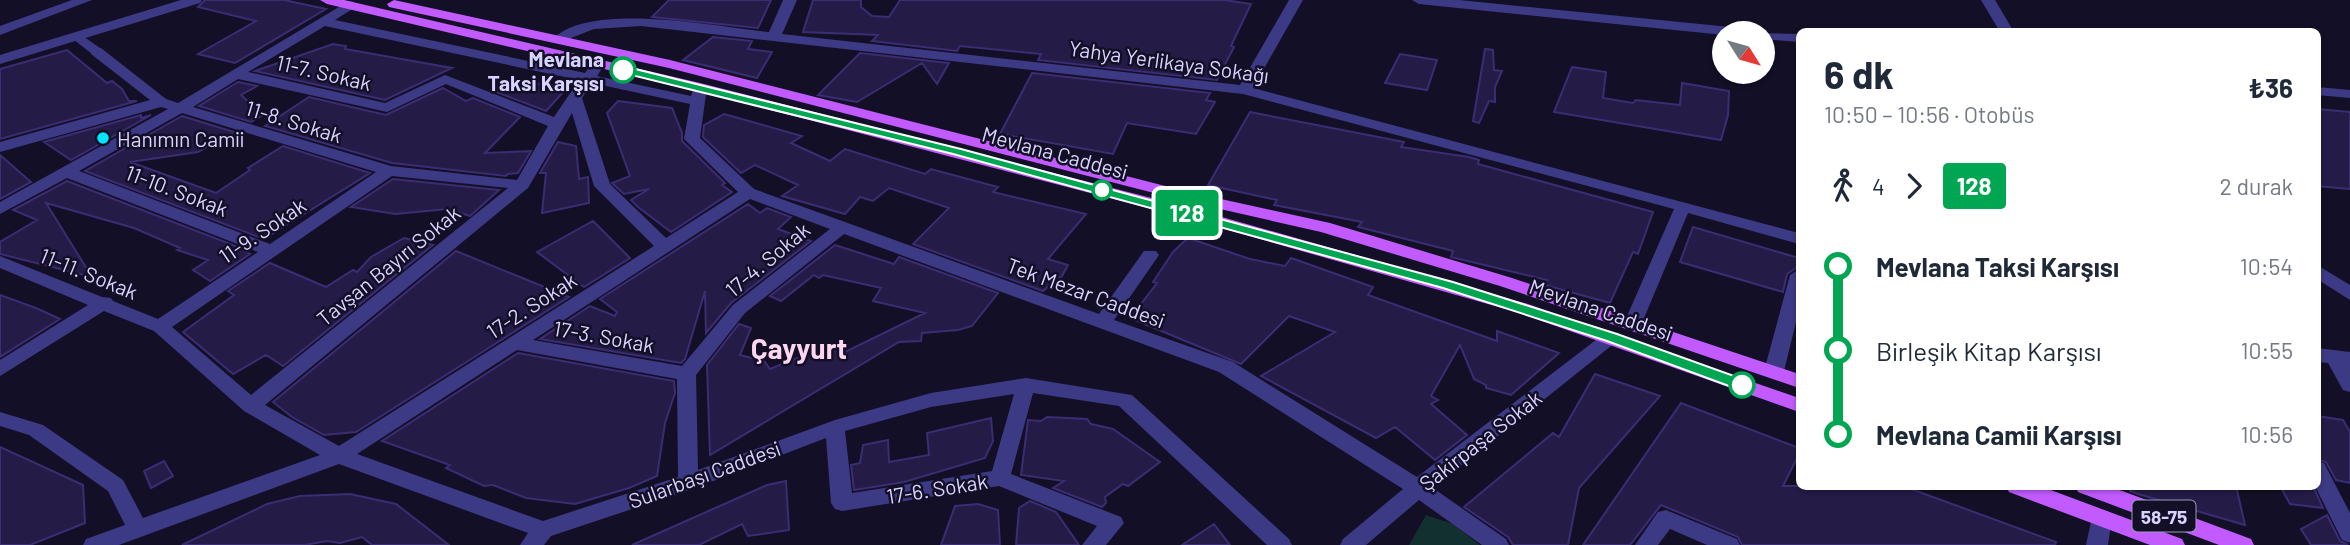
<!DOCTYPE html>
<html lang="tr">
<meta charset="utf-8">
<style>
:root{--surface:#fff;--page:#f6f6f7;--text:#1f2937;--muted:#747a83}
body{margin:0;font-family:Barlow,sans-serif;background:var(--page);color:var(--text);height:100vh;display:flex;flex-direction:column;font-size:26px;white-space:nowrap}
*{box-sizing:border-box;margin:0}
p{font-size:23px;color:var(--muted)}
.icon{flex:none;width:38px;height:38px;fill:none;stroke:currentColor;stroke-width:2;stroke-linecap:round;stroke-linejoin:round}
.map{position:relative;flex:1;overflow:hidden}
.details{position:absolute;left:1796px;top:28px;width:525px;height:462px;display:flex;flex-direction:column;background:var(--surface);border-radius:10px;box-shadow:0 2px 5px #0004}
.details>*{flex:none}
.badge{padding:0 14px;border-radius:5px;font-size:24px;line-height:46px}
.needle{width:46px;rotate:127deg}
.controls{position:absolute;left:1712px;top:21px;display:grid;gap:14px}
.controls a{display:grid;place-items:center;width:63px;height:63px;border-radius:50%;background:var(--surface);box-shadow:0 2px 5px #0004;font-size:35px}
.map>.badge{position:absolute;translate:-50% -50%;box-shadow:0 0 0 4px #fff}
.legs{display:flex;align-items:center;gap:10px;height:77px;padding:0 28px;font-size:23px}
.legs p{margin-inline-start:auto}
.head{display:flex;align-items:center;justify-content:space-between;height:119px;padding:0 28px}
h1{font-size:38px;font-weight:700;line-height:52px}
ul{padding:0 28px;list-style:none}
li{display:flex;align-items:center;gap:24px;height:84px;font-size:26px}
li i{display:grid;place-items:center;width:10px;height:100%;margin:0 9px;background:currentColor}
li i::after{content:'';width:18px;height:18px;margin:-9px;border:5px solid;border-radius:50%;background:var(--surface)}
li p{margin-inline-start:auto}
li:first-child i{background:linear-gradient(#0000 50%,currentColor 0)}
li:last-child i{background:linear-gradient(currentColor 50%,#0000 0)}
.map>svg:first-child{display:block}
.green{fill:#12302f}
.building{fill:#241b47;stroke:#3b2d73;stroke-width:2}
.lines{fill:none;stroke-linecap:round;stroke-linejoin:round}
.pedestrian{fill:#3d3a85;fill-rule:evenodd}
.minor{fill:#3d3a85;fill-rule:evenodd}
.tertiary{fill:#3d3a85;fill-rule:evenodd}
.primary{fill:#c25bff;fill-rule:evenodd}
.line-1{fill:#00a651;stroke:#fff;stroke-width:2}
.stop-1-dot{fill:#fff;stroke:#00a651;stroke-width:3.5}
.poi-dot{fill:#00e5ff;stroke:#130f26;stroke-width:2.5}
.labels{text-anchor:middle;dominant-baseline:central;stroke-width:5;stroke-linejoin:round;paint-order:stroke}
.shield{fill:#130f26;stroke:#9e99be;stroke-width:2}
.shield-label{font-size:19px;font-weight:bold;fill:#d9d4ff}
.stop-label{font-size:21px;font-weight:bold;fill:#d9d4ff;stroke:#130f26;text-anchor:end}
.street-label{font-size:21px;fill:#d9d4ff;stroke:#130f26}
.poi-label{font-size:21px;fill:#d9d4ff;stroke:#130f26;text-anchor:start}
.district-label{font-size:28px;font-weight:bold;fill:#ffd6f0;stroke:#130f26}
</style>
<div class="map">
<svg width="2350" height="545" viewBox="0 0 2350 545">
<rect width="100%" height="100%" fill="#130f26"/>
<path class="green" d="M1426,515L1453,524L1480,545H1409Z"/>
<path class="building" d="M205,0H284L326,9L235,63L198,54L256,21L198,7Z
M669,0H771L758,28L652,17Z
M813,0H861V7L872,16L889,17L900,0H1224L1251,4L1231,46L1234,47L1217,80L1038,60L1041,54L960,46L957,51L872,41L878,35L803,32Z
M713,37L752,41L748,49L772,52L757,78L683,60Z
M333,44L346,46L345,49L452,68L385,100L255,71Z
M1485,49L1493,50L1494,70L1502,71L1495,87V102L1489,101L1479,123L1473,121Z
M67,50L107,83L112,81L122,89L129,101H137L0,139V69Z
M860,53L949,63L937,84L922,63L857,102L818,95Z
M1400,54L1437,60L1427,90L1385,83Z
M1572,67L1606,72L1603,98L1633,103L1636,100L1680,105L1682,83L1729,91L1728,115L1721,140L1554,112Z
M1032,73L1210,93L1206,100L1215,102L1196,134L1127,123L1113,154L1000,134Z
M519,80L566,89L546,111L491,90L510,81L515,83Z
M238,82L257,86L241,95L263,115L251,122L199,106Z
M443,88L466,101L473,98L520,117L485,153L531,151L518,173L508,174L506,176L392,163L265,126L309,97L386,115Z
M618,101L672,108L682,133V141L725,183L722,185L732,192L671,232L638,207L631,200L649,189L624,194L612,183L630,176L607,113Z
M2317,109L2350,112V189L2317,186Z
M1250,112L1404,142L1401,147L1469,157L1479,160L1478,164L1653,212L1638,254L1633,252L1610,303L1545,285L1547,280L1451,257L1453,251L1358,227L1362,222L1274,205L1277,200L1208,185Z
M724,114L802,136L791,143L830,161L845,149L925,174L931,169L998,187L993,192L1086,214L1048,259L1068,265L1062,276L1043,291L913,244L949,208L889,188L873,201L860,197L845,214L782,196L798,185L755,165L741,173L703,137L704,125Z
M141,115V118L151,115L71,160L44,142Z
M182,116L234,132L198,152L130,162L216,193L250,170L248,168L283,146L370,173L264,239L85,171Z
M558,142L576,146L579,179L588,177L589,203L542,213L546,173H540Z
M0,155L31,182L0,199Z
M393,179L499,190L470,216L448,209L395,214L351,207Z
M67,181L246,250L244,251L250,254L210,281L193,270L208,260L177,250L180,248L134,228L46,203L92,277L0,254V242L37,220L13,210Z
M748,204L760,213L767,208L791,217L778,229L811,241L731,303L706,333L705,291L685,359L681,363L540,339L590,306L615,316L617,312L600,299Z
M593,221L630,258L584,287L537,252Z
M1693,227L1799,258V266L1787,274L1783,292L1680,262Z
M404,238L433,245L283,366L266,355L233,374L183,332L234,295L228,291L270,263L326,287L353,270L357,272L371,257Z
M1188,238L1250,259L1285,266L1291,258L1373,287L1368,295L1497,341V331L1559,353L1511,395L1486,388V385L1474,379L1460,345L1431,396L1438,400L1431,404L1467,435L1435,460L1395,427L1376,438L1261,376L1335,332L1289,316L1241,364L1130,318L1157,283L1153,282L1173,252Z
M835,245L894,264L899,257L998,293L972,326L958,330L922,333L921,341L899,342L710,455L707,365L739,324L751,328L740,355L764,361L770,369L825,347L843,353L925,313L873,301L881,288L823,275L819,278L814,275L781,301L770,296Z
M456,251L569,297L356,432L324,435L292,417L273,402Z
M0,295L36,308L60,319L0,357Z
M518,353L674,381L675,393L665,423L657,476L629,488L575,504L526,498L493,485L484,486L446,468L450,465L382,441Z
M1595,374L1660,396L1579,488L1568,545H1513L1508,537L1464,507L1553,433L1559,437Z
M1681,403L1799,448V454L1783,486H1903L2056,542L2055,545H1742L1738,537L1661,505L1630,545H1583Z
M2317,416L2343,420L2350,432V483L2336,480L2326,462L2317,459Z
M1047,417L1087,419L1091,424L1113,429L1160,462L1128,486L1123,484L1105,497L1106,503L1102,507L1053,488L1064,481L1021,475L1028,420L1041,421Z
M991,418L993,441L985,458L904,482L854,490L851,465L860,463L863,445L888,440L889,462L929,455L927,433Z
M0,447L83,485L85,523L30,545H0Z
M164,461L173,476L151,488L144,471Z
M786,481L789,530L748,536L742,524L699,545H632L767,485Z
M2130,486H2236L2245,525L2138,494L2130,491Z
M2280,486H2313L2323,508L2290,504Z
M350,494L396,504L449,545H372L362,537L340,543L327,541L305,545H182L267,504L300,496Z
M1030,501L1056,512L1079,545H1016L1019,508Z
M978,504L998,510L1000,545H941L955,506Z
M2327,515L2340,541L2348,545H2311L2301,529Z
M1214,524L1230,545H1182Z"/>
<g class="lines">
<path class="pedestrian" d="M77,32L100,48V54H92L73,39V33Z"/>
<path class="minor" d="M181,0H202L200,3L0,64V55Z
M783,0H797L782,34L1240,85L1289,0H1303L1253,88L1799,233V244L1688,213L1642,323L1639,327H1627L1624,323L1674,209L1243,94L641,26L594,29L561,42L554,38C592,1 719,27 769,32Z
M1412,0H1459L1750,29L1757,33L1799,34V42L1762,39V33L1724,35L1419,4Z
M1981,0H1995L2014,32H2000Z
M349,1L354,2V8L335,20L585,73L593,61L598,60L605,64L597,76L691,96L695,84H705L707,87L700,138L754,189L1099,314L1144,251H1156L1159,255L1114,320L1233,362L1417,477L1605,333H1619L1621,338L1433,488L1506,539L1509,545H1482L1419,500L1366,545H1340L1343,539L1403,489L1219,372L844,234L745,313L696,375L698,470L835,420L931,393L1026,378L1132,395L1289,539L1292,545H1267L1119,406L1033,393L1011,474L1121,517L1124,523L1106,545H1082L1097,526L999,486L842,511L835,509L831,503L826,438L695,488L551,536L544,545H520L528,533L339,464L119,545H83L86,539L125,525L108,491L29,435L0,426V412L43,425L123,480L143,518L320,455L244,411L154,331L104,311L0,376V360L88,305L0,268V256L102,297L111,298L113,301L158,319L258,252L67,178L0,214V202L168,109L161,107L0,152V142L150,100L91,54V48H101L166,99L178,103ZM325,26L579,80L554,117L445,75L385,103L248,72ZM238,79L387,112L446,84L548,126L517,180L391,166L193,107ZM592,83L690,104L684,139L738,192L666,238L610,184L582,98ZM182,113L376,172L270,244L79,171ZM572,113L594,186L654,246L339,446L265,405L528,188ZM392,176L508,188L251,395L172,327ZM750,199L830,229L733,305L682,366L533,340ZM517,350L677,379L678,477L543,521L357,454ZM1014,394L992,471L852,493L845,431L931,407Z
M2317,87L2350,90V98L2317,95Z
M2317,265L2350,285V300L2317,279Z
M1799,269V310L1784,371L1781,376H1767L1764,371L1790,275Z
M2317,348L2350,352V392L2343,390L2328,363L2317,362Z
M2317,461L2324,463L2350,513V543L2342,540L2315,486Z
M1666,510L1737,539L1740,545H1707L1670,529L1658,545H1635L1658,512Z
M2101,510L2109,512L2112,518L2108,545H2086L2093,512Z"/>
<path class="tertiary" d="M72,0H92L0,35V26Z"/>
<path class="primary" d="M320,0H344L700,83L1187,207L1528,304L1799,398V412L1516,312L1175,215L698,91L327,4Z
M394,0L670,60L1189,192L1330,223L1512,278L1799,374V388L1500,286L1321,232L1189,202L669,68L389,7L387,4Z
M2006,486H2040L2182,539L2185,545H2150L2009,492Z
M2075,486H2109L2251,539L2254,545H2219L2078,492Z"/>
</g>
<path class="line-1" d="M623,66L961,149L1453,282L1617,334L1748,381L1750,385L1748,389H1737L1607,341L1443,288L953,154L619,72L618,70Z"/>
<g class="stop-1-dot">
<circle cx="623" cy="70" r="12"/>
<circle cx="1102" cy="190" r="9"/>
<circle cx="1742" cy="385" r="12"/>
</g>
<circle class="poi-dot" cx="103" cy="138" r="7"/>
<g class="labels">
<rect class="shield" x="2132.5" y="500.5" width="63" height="31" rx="5"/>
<g class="shield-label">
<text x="2164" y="516">58-75</text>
</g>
<g class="stop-label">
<text x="604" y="58">Mevlana<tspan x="604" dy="24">Taksi Karşısı</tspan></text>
</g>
<g class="street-label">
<text transform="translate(1169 61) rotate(8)">Yahya Yerlikaya Sokağı</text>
<text transform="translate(324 72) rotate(13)">11-7. Sokak</text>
<text transform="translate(294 121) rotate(17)">11-8. Sokak</text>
<text transform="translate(1055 152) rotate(15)">Mevlana Caddesi</text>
<text transform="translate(177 190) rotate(21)">11-10. Sokak</text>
<text transform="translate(262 230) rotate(-34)">11-9. Sokak</text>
<text transform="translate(767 259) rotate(-40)">17-4. Sokak</text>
<text transform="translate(388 265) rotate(-39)">Tavşan Bayırı Sokak</text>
<text transform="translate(89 273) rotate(22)">11-11. Sokak</text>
<text transform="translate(1086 292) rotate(20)">Tek Mezar Caddesi</text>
<text transform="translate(531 305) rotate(-33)">17-2. Sokak</text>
<text transform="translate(1601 309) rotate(19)">Mevlana Caddesi</text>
<text transform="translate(604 336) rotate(10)">17-3. Sokak</text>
<text transform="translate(1480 440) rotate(-38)">Şakirpaşa Sokak</text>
<text transform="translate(704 474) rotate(-20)">Sularbaşı Caddesi</text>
<text transform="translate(937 488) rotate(-9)">17-6. Sokak</text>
</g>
<g class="poi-label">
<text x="117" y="138">Hanımın Camii</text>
</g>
<g class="district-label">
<text x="799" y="348">Çayyurt</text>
</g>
</g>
</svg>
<div class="controls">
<a><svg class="needle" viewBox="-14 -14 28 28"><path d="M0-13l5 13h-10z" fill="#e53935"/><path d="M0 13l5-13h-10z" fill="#747a83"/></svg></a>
</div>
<b class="badge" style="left:1187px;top:213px;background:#00a651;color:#fff">128</b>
<section class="details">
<div class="head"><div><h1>6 dk</h1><p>10:50 – 10:56 · Otobüs</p></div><b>₺36</b></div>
<div class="legs"><svg class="icon" aria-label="walk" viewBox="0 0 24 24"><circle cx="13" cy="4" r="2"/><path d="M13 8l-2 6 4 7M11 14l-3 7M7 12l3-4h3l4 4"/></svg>4<svg class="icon" aria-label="forward" viewBox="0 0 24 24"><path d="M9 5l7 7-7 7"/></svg><b class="badge" style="background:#00a651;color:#fff">128</b><p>2 durak</p></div>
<ul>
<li><i style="color:#00a651"></i><b>Mevlana Taksi Karşısı</b><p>10:54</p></li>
<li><i style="color:#00a651"></i><span>Birleşik Kitap Karşısı</span><p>10:55</p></li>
<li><i style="color:#00a651"></i><b>Mevlana Camii Karşısı</b><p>10:56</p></li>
</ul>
</section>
</div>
